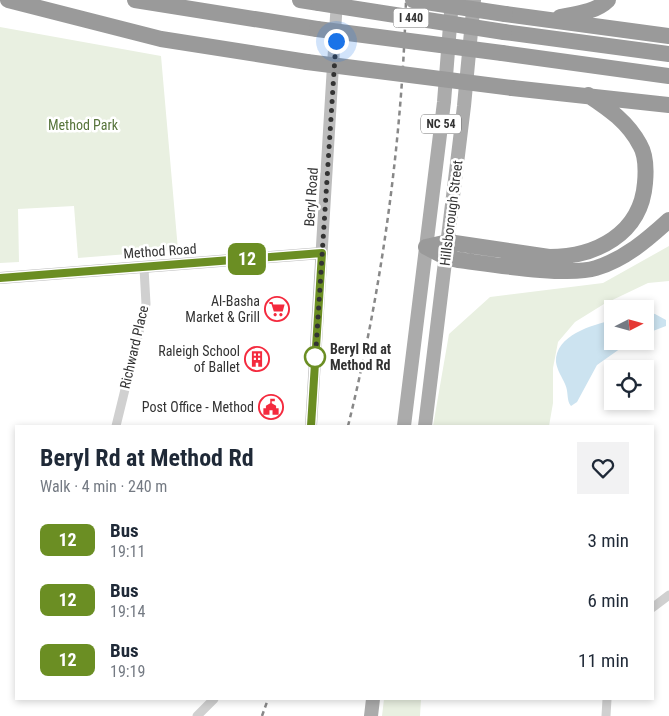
<!DOCTYPE html>
<meta charset="utf-8">
<style>
:root{--surface:#fff;--page:#f2f2f3;--text:#1f2937;--muted:#747a83}
body{margin:0;font-family:"Roboto Condensed",sans-serif;background:var(--page);color:var(--text);height:100vh;display:flex;flex-direction:column;font-size:19px;white-space:nowrap}
*{box-sizing:border-box;margin:0}
p{font-size:16px;color:var(--muted)}
.icon{flex:none;width:28px;height:28px;fill:none;stroke:currentColor;stroke-width:2;stroke-linecap:round;stroke-linejoin:round}
.map{position:relative;flex:1;overflow:hidden}
.side{position:absolute;left:15px;top:425px;width:639px;height:275px;display:flex;flex-direction:column;background:var(--surface);border-radius:0px;box-shadow:0 2px 8px #0003}
.side>*{flex:none}
.badge{padding:0 10px;border-radius:8px;font-size:18px;line-height:32px}
.needle{width:32px;rotate:84deg}
.fabs{position:absolute;left:604px;top:300px;display:grid;gap:10px}
.fabs a{display:grid;place-items:center;width:50px;height:50px;border-radius:0px;background:var(--surface);box-shadow:0 2px 8px #0003;font-size:25px}
.you{position:absolute;width:25px;height:25px;margin:-12px;border:4px solid #fff;border-radius:50%;background:#1a73e8;box-shadow:0 0 0 8px #1a73e833}
.map>.badge{position:absolute;translate:-50% -50%;box-shadow:0 0 0 2px #fff}
.round{display:grid;place-items:center;flex:none;width:52px;height:52px;border-radius:0px;background:var(--page)}
.overview{display:flex;align-items:center;justify-content:space-between;height:85px;padding:0 25px}
h1{font-size:24px;font-weight:700;line-height:38px}
ul{padding:0;list-style:none}
li{display:flex;align-items:center;gap:15px;height:60px;padding:0 25px}
li div{flex:1}
li b{display:block;font-size:19px}
li em{font-style:normal}
li .badge{min-width:55px;font-weight:700;text-align:center}
.map>svg:first-child{display:block}
.green{fill:#e9f0e1}
.water{fill:#cce3f0}
.lines{fill:none;stroke-linecap:round;stroke-linejoin:round}
.street{stroke:#d0d0d0;stroke-width:9}
.secondary{stroke:#bdbdbd;stroke-width:12}
.primary{stroke:#ababab;stroke-width:14}
.highway{stroke:#9a9a9a;stroke-width:16}
.rail{stroke:#888;stroke-width:2.5;stroke-dasharray:5 4;stroke-linecap:butt}
.highway-bridge{stroke:#9a9a9a;stroke-width:16}
.line-casing{stroke:#fff;stroke-width:11}
.line{stroke:#6b8e23;stroke-width:8}
.walk{stroke:#333;stroke-width:5;stroke-dasharray:0 9}
.stop-dot{fill:#fff;stroke:#6b8e23;stroke-width:2.5}
.labels{text-anchor:middle;dominant-baseline:central;stroke-width:5;stroke-linejoin:round;paint-order:stroke}
.shield{fill:#fff;stroke:#707070;stroke-width:1}
.shield-label{font-size:12px;font-weight:bold;fill:#333}
.park-label{font-size:14px;fill:#57743b;stroke:#fff}
.street-label{font-size:14px;fill:#333;stroke:#fff}
.poi-label{font-size:14px;fill:#333;stroke:#fff;text-anchor:end}
.stop-label{font-size:14px;font-weight:bold;fill:#333;stroke:#fff;text-anchor:start}
</style>
<div class="map">
<svg width="669" height="716" viewBox="0 0 669 716">
<rect width="100%" height="100%" fill="#fff"/>
<path class="green" d="M0,27L161,56L178,250L78,258L74,206L18,209L19,262L0,263Z
M669,246V281L648,283L604,304L575,322L558,342L553,368V403L549,426H433L449,334L490,297L603,283Z
M384,699H421L420,716H382Z"/>
<path class="water" d="M645,312L655,314L666,320V326L645,334Z
M612,320V341H631L597,365L577,402L571,406C566,400 569,392 565,384C562,377 557,370 556,362C555,335 593,325 612,320Z"/>
<g class="lines">
<path class="street" d="M116,426L146,304L144,268
M652,608L669,595
M197,716L214,699
M606,716L607,699"/>
<path class="secondary" d="M0,278L322,253
M311,426L337,0"/>
<path class="primary" d="M404,426L444,102L452,0
M425,426L464,106L474,0
M371,716L373,699"/>
<path class="highway" d="M8,0L161,39L307,62
M135,0L317,29
M300,0L319,3
M505,14L669,36
M560,17C576,14 596,12 608,0
M504,32L669,54
M502,53L669,76
M512,88L669,105
M426,247L448,242L549,257C596,257 641,234 645,183C646,172 646,155 640,145C628,122 609,109 588,95
M426,247L445,257L458,260C490,264 568,277 596,268C625,259 647,240 669,220"/>
<path class="rail" d="M348,426C382,290 402,140 406,0
M262,716L268,699"/>
<path class="highway-bridge" d="M413,0L505,14
M319,3L504,32
M317,29L502,53
M307,62L512,88"/>
</g>
<g class="lines">
<defs>
<path id="line" d="M0,278L322,253L311,426"/>
</defs>
<use href="#line" class="line-casing"/>
<use href="#line" class="line"/>
<path class="walk" d="M315,357V364L336,41"/>
</g>
<defs>
<symbol id="supermarket-ring" viewBox="-11 -11 22 22"><circle r="9.5" fill="#fff" stroke="#f42a3e" stroke-width="1.5"/><path d="M-6-5.5h2.5l.6 2H6L4.5 2H-2.5L-4.4-4H-6ZM-1.5 3.2a1.3 1.3 0 1 0 .1 0ZM3 3.2a1.3 1.3 0 1 0 .1 0Z" fill="#f42a3e"/></symbol>
<symbol id="building-ring" viewBox="-11 -11 22 22"><circle r="9.5" fill="#fff" stroke="#f42a3e" stroke-width="1.5"/><path d="M-4-6H4V6H1V3H-1V6H-4ZM-2.5-4.3h1.7v1.8h-1.7ZM.8-4.3h1.7v1.8H.8ZM-2.5-1h1.7V.8h-1.7ZM.8-1h1.7V.8H.8Z" fill="#f42a3e"/></symbol>
<symbol id="civic-ring" viewBox="-11 -11 22 22"><circle r="9.5" fill="#fff" stroke="#f42a3e" stroke-width="1.5"/><path d="M-.6-6.5H3V-4.5H.6V-3L4-1V1h2V6H-6V1h2V-1L-.6-3ZM-1.2 2.5V6h2.4V2.5Z" fill="#f42a3e"/></symbol>
</defs>
<g fill-rule="evenodd">
<use href="#supermarket-ring" x="263" y="295" width="28" height="28"/>
<use href="#building-ring" x="243" y="345" width="28" height="28"/>
<use href="#civic-ring" x="257" y="393" width="28" height="28"/>
</g>
<circle class="stop-dot" cx="315" cy="357" r="10"/>
<g class="labels">
<g class="shield">
<rect x="393.5" y="8.5" width="35" height="19" rx="4"/>
<rect x="421" y="114.5" width="40" height="19" rx="4"/>
</g>
<g class="shield-label">
<text x="411" y="18">I 440</text>
<text x="441" y="124">NC 54</text>
</g>
<g class="park-label">
<text x="83" y="125">Method Park</text>
</g>
<g class="street-label">
<text transform="translate(311 197) rotate(-86)">Beryl Road</text>
<text transform="translate(451 213) rotate(-83)">Hillsborough Street</text>
<text transform="translate(160 251) rotate(-4)">Method Road</text>
<text transform="translate(134 347) rotate(-77)">Richward Place</text>
</g>
<g class="poi-label">
<text x="260" y="301">Al-Basha<tspan x="260" dy="16">Market &amp; Grill</tspan></text>
<text x="240" y="351">Raleigh School<tspan x="240" dy="16">of Ballet</tspan></text>
<text x="254" y="407">Post Office - Method</text>
</g>
<g class="stop-label">
<text x="330" y="349">Beryl Rd at<tspan x="330" dy="16">Method Rd</tspan></text>
</g>
</g>
</svg>
<div class="fabs">
<a><svg class="needle" viewBox="-14 -14 28 28"><path d="M0-13l5 13h-10z" fill="#e53935"/><path d="M0 13l5-13h-10z" fill="#747a83"/></svg></a>
<a><svg class="icon" aria-label="locate" viewBox="0 0 24 24"><circle cx="12" cy="12" r="6"/><path d="M12 2v4M12 18v4M2 12h4M18 12h4"/></svg></a>
</div>
<div class="you" style="left:336px;top:41px"></div>
<b class="badge" style="left:247px;top:259px;background:#6b8e23;color:#fff">12</b>
<section class="side">
<div class="overview"><div><h1>Beryl Rd at Method Rd</h1><p>Walk · 4 min · 240 m</p></div><a class="round"><svg class="icon" aria-label="heart" viewBox="0 0 24 24"><path d="M12 20l-8-8c-3-5 5-10 8-4 3-6 11-1 8 4z"/></svg></a></div>
<ul>
<li><span class="badge" style="background:#6b8e23;color:#fff">12</span><div><b>Bus</b><p>19:11</p></div><em>3 min</em></li>
<li><span class="badge" style="background:#6b8e23;color:#fff">12</span><div><b>Bus</b><p>19:14</p></div><em>6 min</em></li>
<li><span class="badge" style="background:#6b8e23;color:#fff">12</span><div><b>Bus</b><p>19:19</p></div><em>11 min</em></li>
</ul>
</section>
</div>
